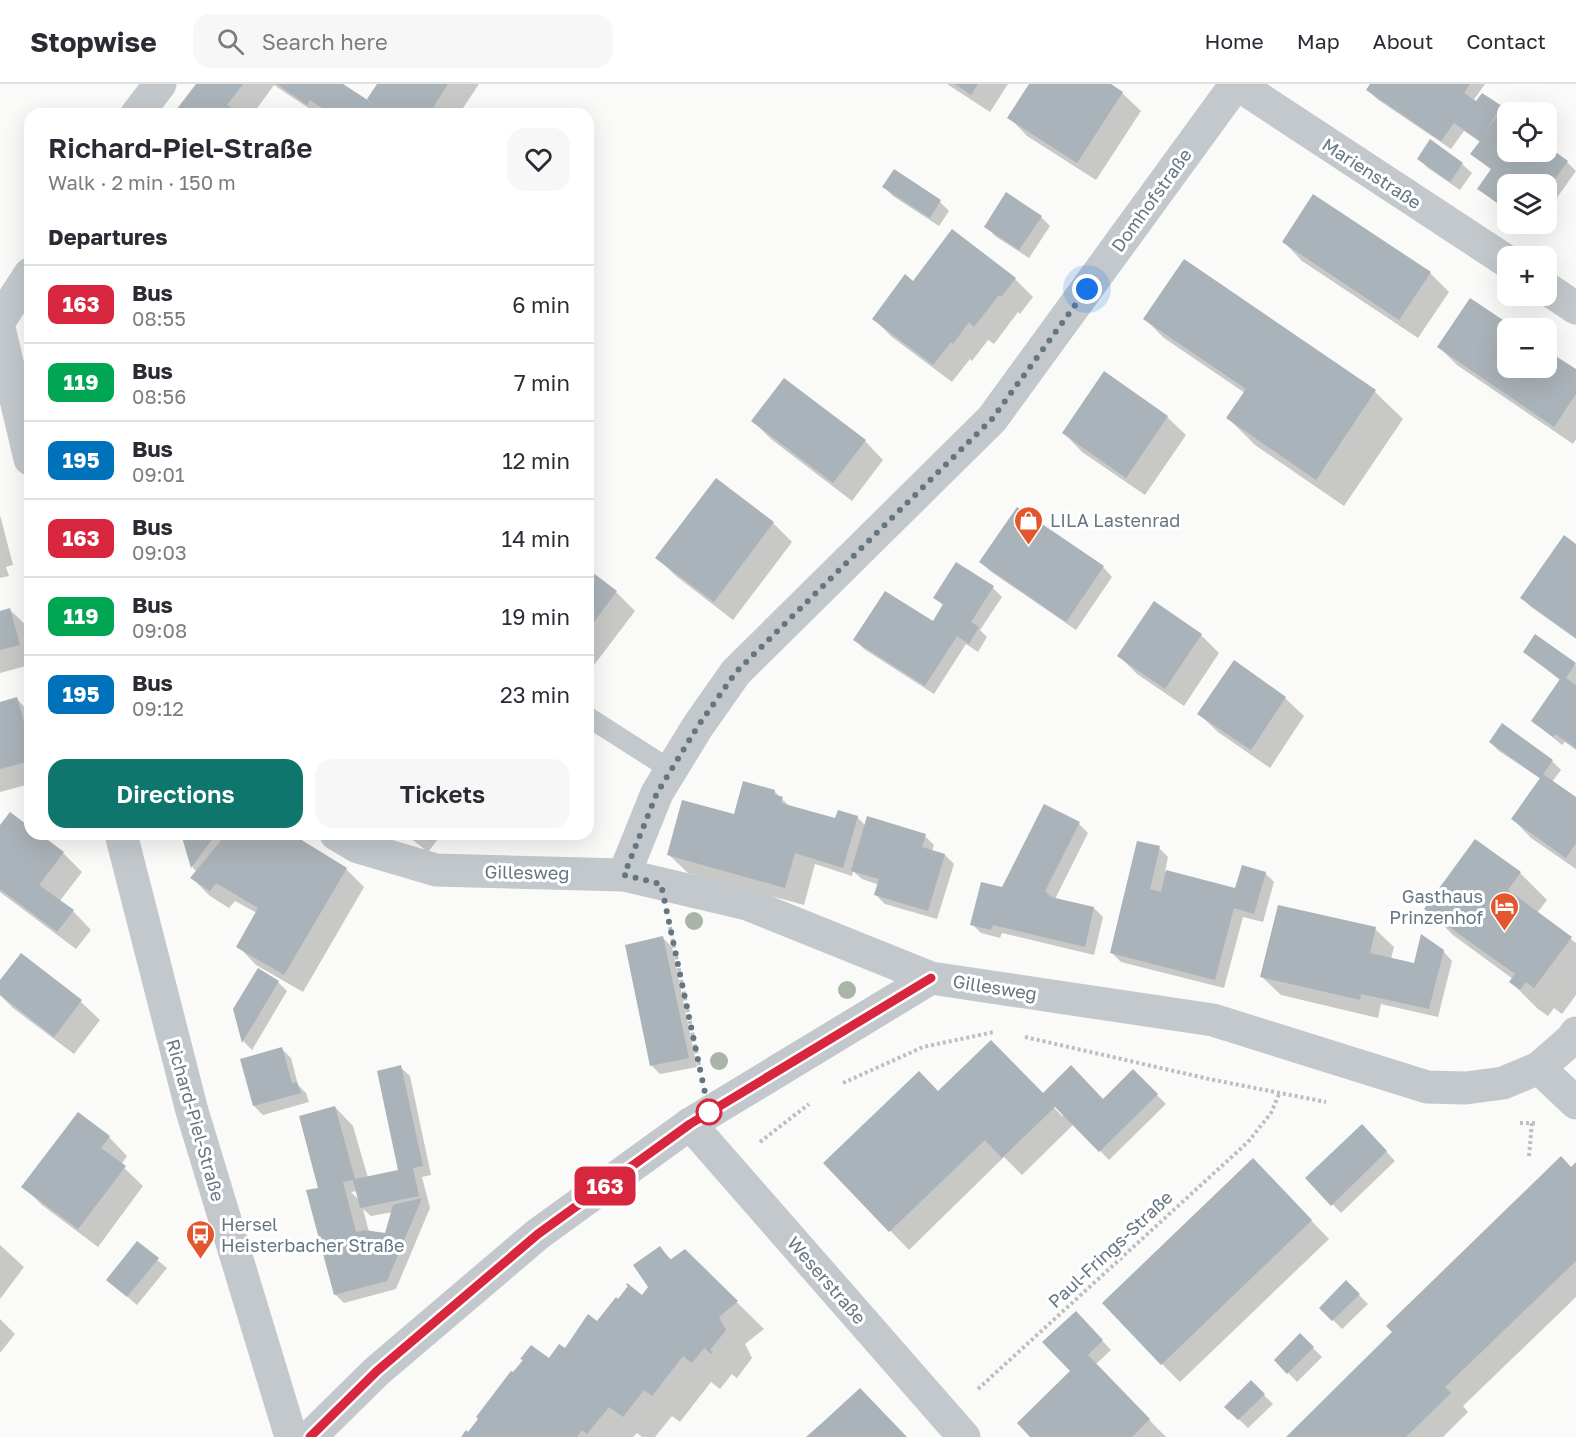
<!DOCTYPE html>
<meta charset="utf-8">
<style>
:root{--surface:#fff;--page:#f7f7f7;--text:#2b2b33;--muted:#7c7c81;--line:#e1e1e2;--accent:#0f766e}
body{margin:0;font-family:"Golos Text",sans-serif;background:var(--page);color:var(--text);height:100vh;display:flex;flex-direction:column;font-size:22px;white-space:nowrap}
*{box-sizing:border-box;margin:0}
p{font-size:20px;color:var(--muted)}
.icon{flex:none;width:33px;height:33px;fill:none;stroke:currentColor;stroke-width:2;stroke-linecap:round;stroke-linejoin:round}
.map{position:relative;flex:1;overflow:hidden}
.sheet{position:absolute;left:24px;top:24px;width:570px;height:732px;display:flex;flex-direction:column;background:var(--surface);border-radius:18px;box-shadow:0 6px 24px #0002}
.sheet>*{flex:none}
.badge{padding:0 12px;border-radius:9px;font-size:21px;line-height:39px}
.fabs{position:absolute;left:1497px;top:18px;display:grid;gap:12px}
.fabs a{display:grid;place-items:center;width:60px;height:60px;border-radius:12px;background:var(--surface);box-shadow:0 6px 24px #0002;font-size:30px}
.you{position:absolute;width:30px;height:30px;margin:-15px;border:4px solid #fff;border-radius:50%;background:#1a73e8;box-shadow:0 0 0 9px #1a73e833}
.map>.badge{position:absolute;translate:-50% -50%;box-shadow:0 0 0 3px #fff}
h2{padding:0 24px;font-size:22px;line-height:54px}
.round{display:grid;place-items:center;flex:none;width:63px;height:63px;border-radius:18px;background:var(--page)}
.summary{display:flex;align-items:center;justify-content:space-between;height:102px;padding:0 24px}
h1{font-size:28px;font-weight:600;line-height:45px}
.button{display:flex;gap:12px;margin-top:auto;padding:12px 24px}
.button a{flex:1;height:69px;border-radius:18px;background:var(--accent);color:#fff;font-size:24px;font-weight:600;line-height:69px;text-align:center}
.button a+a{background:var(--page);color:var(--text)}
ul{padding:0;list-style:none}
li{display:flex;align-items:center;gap:18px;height:78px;padding:0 24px;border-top:2px solid var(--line)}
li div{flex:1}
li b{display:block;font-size:22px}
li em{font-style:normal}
li .badge{min-width:66px;font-weight:700;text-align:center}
header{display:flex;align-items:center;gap:36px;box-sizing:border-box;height:84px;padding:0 30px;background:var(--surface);border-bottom:2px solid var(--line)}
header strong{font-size:28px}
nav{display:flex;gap:33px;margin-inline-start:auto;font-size:21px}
.search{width:420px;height:54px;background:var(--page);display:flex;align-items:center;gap:15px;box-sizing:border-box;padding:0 21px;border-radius:18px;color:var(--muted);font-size:22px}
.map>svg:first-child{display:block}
.shadow{fill:#0003;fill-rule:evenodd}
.building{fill:#aab3b9}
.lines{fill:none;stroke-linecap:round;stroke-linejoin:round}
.path{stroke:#bbbfc2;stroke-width:4;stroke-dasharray:3 3;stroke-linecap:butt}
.service{stroke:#c3c8cc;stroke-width:20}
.minor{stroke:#c3c8cc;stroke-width:33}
.tree{fill:#aab4a7}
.line-casing{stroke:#fff;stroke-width:14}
.line{stroke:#d7263d;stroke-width:9}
.walk{stroke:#657683;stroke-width:6;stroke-dasharray:0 10.8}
.stop-dot{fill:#fff;stroke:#d7263d;stroke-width:3}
.labels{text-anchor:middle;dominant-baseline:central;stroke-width:6;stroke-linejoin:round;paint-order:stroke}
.street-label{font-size:18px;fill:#657683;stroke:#fff}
.poi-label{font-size:18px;fill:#657683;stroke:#fff;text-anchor:start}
</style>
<header>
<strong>Stopwise</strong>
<div class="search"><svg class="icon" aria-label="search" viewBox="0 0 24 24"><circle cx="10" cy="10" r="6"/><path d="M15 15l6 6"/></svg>Search here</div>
<nav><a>Home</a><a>Map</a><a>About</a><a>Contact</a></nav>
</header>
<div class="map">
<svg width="1576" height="1353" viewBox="0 0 1576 1353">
<rect width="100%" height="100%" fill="#fafaf8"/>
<path class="shadow" d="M199,0H340L367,18L378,0H479L459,30H327L320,23L316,29L274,1L253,30H176Z
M947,0H1008L990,28Z
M1031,0H1108L1122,9L1141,27L1096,96L1027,52L1009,33Z
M1372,0H1485L1473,17L1476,19L1483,11L1508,30V68H1546L1567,78L1576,87L1546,129V100H1508V128L1479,105L1492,86L1472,70L1480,58L1464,47L1451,65L1377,15L1368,6Z
M1430,57L1462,80L1472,89L1460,106L1428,84L1419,75Z
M884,103L940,118L949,127L939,142L893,112Z
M1314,112L1430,189L1449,208L1418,254L1302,177L1284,158Z
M1041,133L1050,142L1029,174L995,152L986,142Z
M1524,140H1539L1534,146Z
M1184,177L1375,308L1403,335L1344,422L1255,361L1228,334L1245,309L1164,254L1145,235Z
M1015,195L1033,213L1020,230L1018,228L994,260L988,256L972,277L970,275L952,298L892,253L874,235L914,199Z
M1470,216L1513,244H1508V284H1546L1576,287V355L1573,360L1457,281L1439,263Z
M1167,333L1186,351L1145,411L1082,368L1064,349Z
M753,337L865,357L883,376L852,417L771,355Z
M716,396L773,439L792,458L733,536L676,492L657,474Z
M1018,425L1103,483L1112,493L1076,546L990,487L981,478Z
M0,431L13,481L6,483L9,492L0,494Z
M1576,462V555L1531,523L1522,514Z
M588,487L616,508L635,527L588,589Z
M993,504L1002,513L980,546L987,553L978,568L966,560L934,610L864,565L855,556L933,539L944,522L935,514Z
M10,526L29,544L30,581L0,589V528Z
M1201,551L1219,569L1184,622L1137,590L1119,572Z
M1536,552L1576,581V666L1565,658L1562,661L1533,637L1561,597L1525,568Z
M1234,578L1285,614L1304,632L1270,684L1218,648L1199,630Z
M17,615L30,629V700L0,708V620Z
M1490,658L1552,677L1561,686L1552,698L1576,715V785L1531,754L1513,735L1541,695L1499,667Z
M774,707L790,723L836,736L857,733L866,742L925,752L934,761L932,767L945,771L954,780L937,835L885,820L876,811L879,801L862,795L853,787L852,792L815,780L804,821L688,789L669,771Z
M1079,740L1088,749L1055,815L1094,824L1103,833L1094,871L1002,849L1000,854L981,849L972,840L1003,805Z
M0,744L30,745V750H37L63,769L82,788L59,818L73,827L91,846L76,865L0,808Z
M182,750H289L346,785L364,803L303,908L256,881L238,862L257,829L235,817L229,824L210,812L192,794L197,788L193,784Z
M405,750H442L428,768Z
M1159,764L1168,773L1165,788L1236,806L1265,789L1274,798L1263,838L1243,833L1224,904L1121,878L1112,869Z
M1520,789L1547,816L1537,829L1576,859V911L1562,930L1554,924L1548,932L1538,925L1511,898L1513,895L1453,851L1426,824Z
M1375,845L1394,863L1391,875L1415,880L1443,867L1452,877L1438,933L1381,920L1378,934L1281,911L1262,893Z
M663,854L672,863L697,983L660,990L651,981Z
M21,871L81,918L100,936L74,970L13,924L0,911V899Z
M278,898L287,907L252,966L244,958L235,926Z
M991,958L1062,1032L1103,1017L1133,987L1166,1020L1109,1076L1074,1040L1022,1091L1004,1073L909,1166L825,1079L939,1009Z
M282,965L291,974L298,1001L306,1009L309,1018L263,1031L254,1022Z
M400,983L410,992L431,1091L422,1093L430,1124L396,1205L344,1219L335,1210L321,1105L335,1023L353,1042L368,1094L400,1087ZM357,1107L360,1117L351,1108ZM363,1125L371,1132L393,1128L386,1150L369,1148Z
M1362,1042L1395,1077L1341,1129L1307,1094Z
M109,1053L127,1072L121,1081L143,1102L98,1163L42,1121L23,1102Z
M1576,1080V1213L1463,1322L1468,1328L1443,1353H1288Z
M1271,1095L1329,1155L1180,1298L1162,1280Z
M137,1159L167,1184L137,1221L108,1196Z
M0,1161L24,1183L0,1215Z
M660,1164L672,1176L685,1167L764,1245L745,1260L752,1274L737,1294L740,1297L732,1290L720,1305L711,1298L680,1338L672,1332L655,1353H642L637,1349L633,1353H463L469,1350L514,1290L531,1263L549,1276L565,1266L597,1239L618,1217L642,1213L650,1203Z
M1346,1198L1368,1220L1342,1245L1321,1224Z
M1076,1229L1111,1266L1095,1281L1166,1353H1033L1072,1287Z
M0,1235L15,1250L0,1269Z
M1300,1251L1322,1273L1297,1298L1276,1276Z
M1251,1298L1273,1320L1248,1344L1226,1323Z"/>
<path class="building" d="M196,0H243L227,21L240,30H173Z
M277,0H343L380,24L367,15L377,0H448L429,30H330L310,16L307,21Z
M955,0H978L971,11Z
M1029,0H1111L1123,8L1077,79L1007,34Z
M1370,0H1470L1464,9L1476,17L1482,9L1502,22L1484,49L1500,28L1508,33V68H1546V61L1568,77L1546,107V100H1508V126L1477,105L1491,85L1470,70L1480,57L1454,39L1441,57L1366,6Z
M1430,55L1463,79L1450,98L1417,75Z
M894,85L941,116L930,134L882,103Z
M1006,108L1042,132L1019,166L984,143Z
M1313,110L1431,188L1399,236L1282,158Z
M952,145L1016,194L1001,213L999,211L974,243L969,238L953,260L951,258L933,281L872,235L905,190L913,197Z
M1184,175L1376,306L1316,396L1226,334L1246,305L1143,235Z
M1470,214L1515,244H1508V284H1546V266L1576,285V310L1554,343L1437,263Z
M1104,287L1168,332L1126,394L1062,349Z
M784,294L866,356L833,399L751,337Z
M716,394L774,438L714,518L655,474Z
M1017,423L1104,482L1066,538L979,478Z
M1564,451L1576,460V554L1520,514Z
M956,478L994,502L971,538L979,543L969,560L957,552L925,602L853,556L885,507L933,537L943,520L933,514Z
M588,485L617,507L588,546Z
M1154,517L1202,550L1165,605L1117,572Z
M10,524L20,561L0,566V527Z
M1535,550L1576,579L1566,594L1576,601V664L1555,650L1553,653L1531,637L1560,595L1523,568Z
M1234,576L1286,613L1251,666L1197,630Z
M17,613L30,659V677L0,685V618Z
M1502,639L1553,676L1543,690L1576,713V759L1566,774L1511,735L1540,694L1489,658Z
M743,697L775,706L774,710L783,713L781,719L835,734L838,726L858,732L843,784L795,769L785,804L667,771L682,716L734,730Z
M1044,720L1080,738L1045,807L1051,813L1094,823L1085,863L993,841L991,846L970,841L981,798L1002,803Z
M10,728L30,743V750H40L64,768L39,801L74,826L57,848L0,805V741Z
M867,732L926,750L922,763L945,770L928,827L874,811L879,795L851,787Z
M181,750H216L191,784Z
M217,750H292L347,784L284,891L236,863L258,824L216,799L210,807L190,794L223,754Z
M1475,755L1521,788L1508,806L1572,853L1534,904L1526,898L1520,906L1509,898L1515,890L1424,825Z
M1137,757L1160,762L1150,805L1161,808L1166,786L1235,804L1242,781L1266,788L1254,830L1234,824L1215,896L1110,869Z
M1278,821L1376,843L1370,869L1414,879L1421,850L1444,866L1429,925L1361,910L1360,916L1260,893Z
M663,852L689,974L650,982L625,861Z
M21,869L82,916L54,953L0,911V896Z
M258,884L279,897L242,959L233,925Z
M991,956L1043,1009L1071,981L1103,1015L1133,985L1158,1010L1099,1068L1055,1023L1002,1074L985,1056L889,1148L823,1079L919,987L938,1007Z
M282,963L292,999L297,998L301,1009L253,1022L240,975Z
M401,981L423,1082L413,1084L419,1112L360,1124L353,1096L343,1098L356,1148L365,1146L385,1149L393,1121L422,1114L387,1197L334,1211L306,1106L318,1104L299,1032L335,1022L355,1095L398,1086L377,987Z
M78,1028L110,1052L101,1064L126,1082L78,1145L21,1103Z
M1362,1040L1387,1067L1331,1122L1305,1094Z
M1561,1072L1571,1083L1576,1078V1177L1445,1303L1451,1309L1406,1353H1286L1392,1248L1386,1242Z
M1253,1074L1312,1136L1161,1281L1102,1219Z
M137,1157L159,1174L127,1213L106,1196Z
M660,1162L670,1176L685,1165L738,1217L719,1233L726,1246L710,1266L713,1268L711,1270L704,1264L692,1279L683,1272L652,1312L644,1306L623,1333L609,1323L587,1350L582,1346L577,1353H461L466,1346L468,1348L478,1335L476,1333L511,1287L513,1288L523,1276L520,1275L531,1261L549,1274L559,1260L565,1264L588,1230L597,1237L616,1213L618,1215L628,1202L626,1201L627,1199L642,1211L648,1203L633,1181Z
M1346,1196L1360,1210L1332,1237L1319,1224Z
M1076,1227L1103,1256L1088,1271L1150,1335L1132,1353H1030L1017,1339L1070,1287L1042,1258Z
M1300,1249L1314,1263L1287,1290L1274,1276Z
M1251,1296L1265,1310L1238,1336L1224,1323Z
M860,1304L907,1353H806L823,1338Z"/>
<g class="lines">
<path class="path" d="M670,843L700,986
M1025,953L1209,995L1326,1018
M843,999L923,963L994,948
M1520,1039H1536
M760,1058L809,1020
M1529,1072L1532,1038
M978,1305L1248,1058L1271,1029L1280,1008"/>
<path class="service" d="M588,633L671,686"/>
<path class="minor" d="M1237,0L1508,178
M137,30L160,0
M1546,204L1576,224
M0,236L30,190
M0,248L30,375
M121,750L192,1027L291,1353
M336,750L358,763L436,786L624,791L747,820L931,894L1213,936L1427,1003L1466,1004L1503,999L1539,984L1572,955L1576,949
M624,791L657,709L698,642L736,588L992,335L1236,0
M1539,984L1576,1019
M690,1040L964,1353
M310,1353L377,1287L538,1150L690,1040L931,894"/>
</g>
<g class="tree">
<circle cx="694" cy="837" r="9"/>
<circle cx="847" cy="906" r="9"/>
<circle cx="719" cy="977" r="9"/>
</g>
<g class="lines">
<defs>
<path id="line" d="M310,1353L377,1287L538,1150L690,1040L931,894"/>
</defs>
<use href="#line" class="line-casing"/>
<use href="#line" class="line"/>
<path class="walk" d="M709,1028L661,800L624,791L657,709L698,642L736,588L992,335L1087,205"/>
</g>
<defs>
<symbol id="shop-pin" viewBox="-11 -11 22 30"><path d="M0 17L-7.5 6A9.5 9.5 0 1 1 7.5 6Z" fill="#e4572e" stroke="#fff"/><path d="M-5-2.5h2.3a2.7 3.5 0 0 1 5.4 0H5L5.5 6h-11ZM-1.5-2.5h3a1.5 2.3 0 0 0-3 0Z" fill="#fff"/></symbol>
<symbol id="hotel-pin" viewBox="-11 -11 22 30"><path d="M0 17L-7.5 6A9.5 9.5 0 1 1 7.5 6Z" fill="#e4572e" stroke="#fff"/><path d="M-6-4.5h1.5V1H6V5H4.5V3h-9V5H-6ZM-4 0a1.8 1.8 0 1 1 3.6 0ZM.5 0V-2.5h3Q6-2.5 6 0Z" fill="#fff"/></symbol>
<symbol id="bus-pin" viewBox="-11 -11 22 30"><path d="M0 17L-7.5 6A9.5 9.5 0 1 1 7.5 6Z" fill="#e4572e" stroke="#fff"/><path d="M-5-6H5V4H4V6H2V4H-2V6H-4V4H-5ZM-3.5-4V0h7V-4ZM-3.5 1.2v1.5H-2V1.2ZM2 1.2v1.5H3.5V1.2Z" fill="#fff"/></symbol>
</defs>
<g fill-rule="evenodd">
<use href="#shop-pin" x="1012" y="420" width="33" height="45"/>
<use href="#hotel-pin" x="1488" y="806" width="33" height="45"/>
<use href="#bus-pin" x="184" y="1134" width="33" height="45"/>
</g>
<circle class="stop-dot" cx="709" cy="1028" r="12"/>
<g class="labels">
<g class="street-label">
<text transform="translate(1372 89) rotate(33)">Marienstraße</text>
<text transform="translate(1151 116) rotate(-54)">Domhofstraße</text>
<text transform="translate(527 788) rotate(1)">Gillesweg</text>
<text transform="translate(995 903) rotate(9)">Gillesweg</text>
<text transform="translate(196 1036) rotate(74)">Richard-Piel-Straße</text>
<text transform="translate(1110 1165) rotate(-43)">Paul-Frings-Straße</text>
<text transform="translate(827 1196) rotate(49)">Weserstraße</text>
</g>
<g class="poi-label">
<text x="1050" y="436">LILA Lastenrad</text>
<text x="1483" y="812" text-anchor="end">Gasthaus<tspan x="1483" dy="21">Prinzenhof</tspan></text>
<text x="221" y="1140">Hersel<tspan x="221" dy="21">Heisterbacher Straße</tspan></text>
</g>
</g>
</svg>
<div class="fabs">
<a><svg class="icon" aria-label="locate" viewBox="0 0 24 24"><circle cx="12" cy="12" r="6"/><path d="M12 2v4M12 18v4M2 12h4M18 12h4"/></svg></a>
<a><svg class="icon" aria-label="layers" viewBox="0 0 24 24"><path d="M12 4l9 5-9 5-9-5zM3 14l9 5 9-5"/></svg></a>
<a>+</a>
<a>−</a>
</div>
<div class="you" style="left:1087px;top:205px"></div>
<b class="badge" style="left:605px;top:1102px;background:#d7263d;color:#fff">163</b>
<section class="sheet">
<div class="summary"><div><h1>Richard-Piel-Straße</h1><p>Walk · 2 min · 150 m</p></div><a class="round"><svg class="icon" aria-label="heart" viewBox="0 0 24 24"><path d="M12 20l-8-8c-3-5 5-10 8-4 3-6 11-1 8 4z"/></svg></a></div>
<h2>Departures</h2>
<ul>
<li><span class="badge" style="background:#d7263d;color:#fff">163</span><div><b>Bus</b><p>08:55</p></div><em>6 min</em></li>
<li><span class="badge" style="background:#00a651;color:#fff">119</span><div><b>Bus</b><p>08:56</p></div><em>7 min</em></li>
<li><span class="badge" style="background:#0072bc;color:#fff">195</span><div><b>Bus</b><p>09:01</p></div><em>12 min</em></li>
<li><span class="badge" style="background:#d7263d;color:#fff">163</span><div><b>Bus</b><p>09:03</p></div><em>14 min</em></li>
<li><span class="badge" style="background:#00a651;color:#fff">119</span><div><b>Bus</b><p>09:08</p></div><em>19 min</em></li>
<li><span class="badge" style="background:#0072bc;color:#fff">195</span><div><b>Bus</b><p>09:12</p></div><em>23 min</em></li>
</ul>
<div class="button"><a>Directions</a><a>Tickets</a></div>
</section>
</div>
